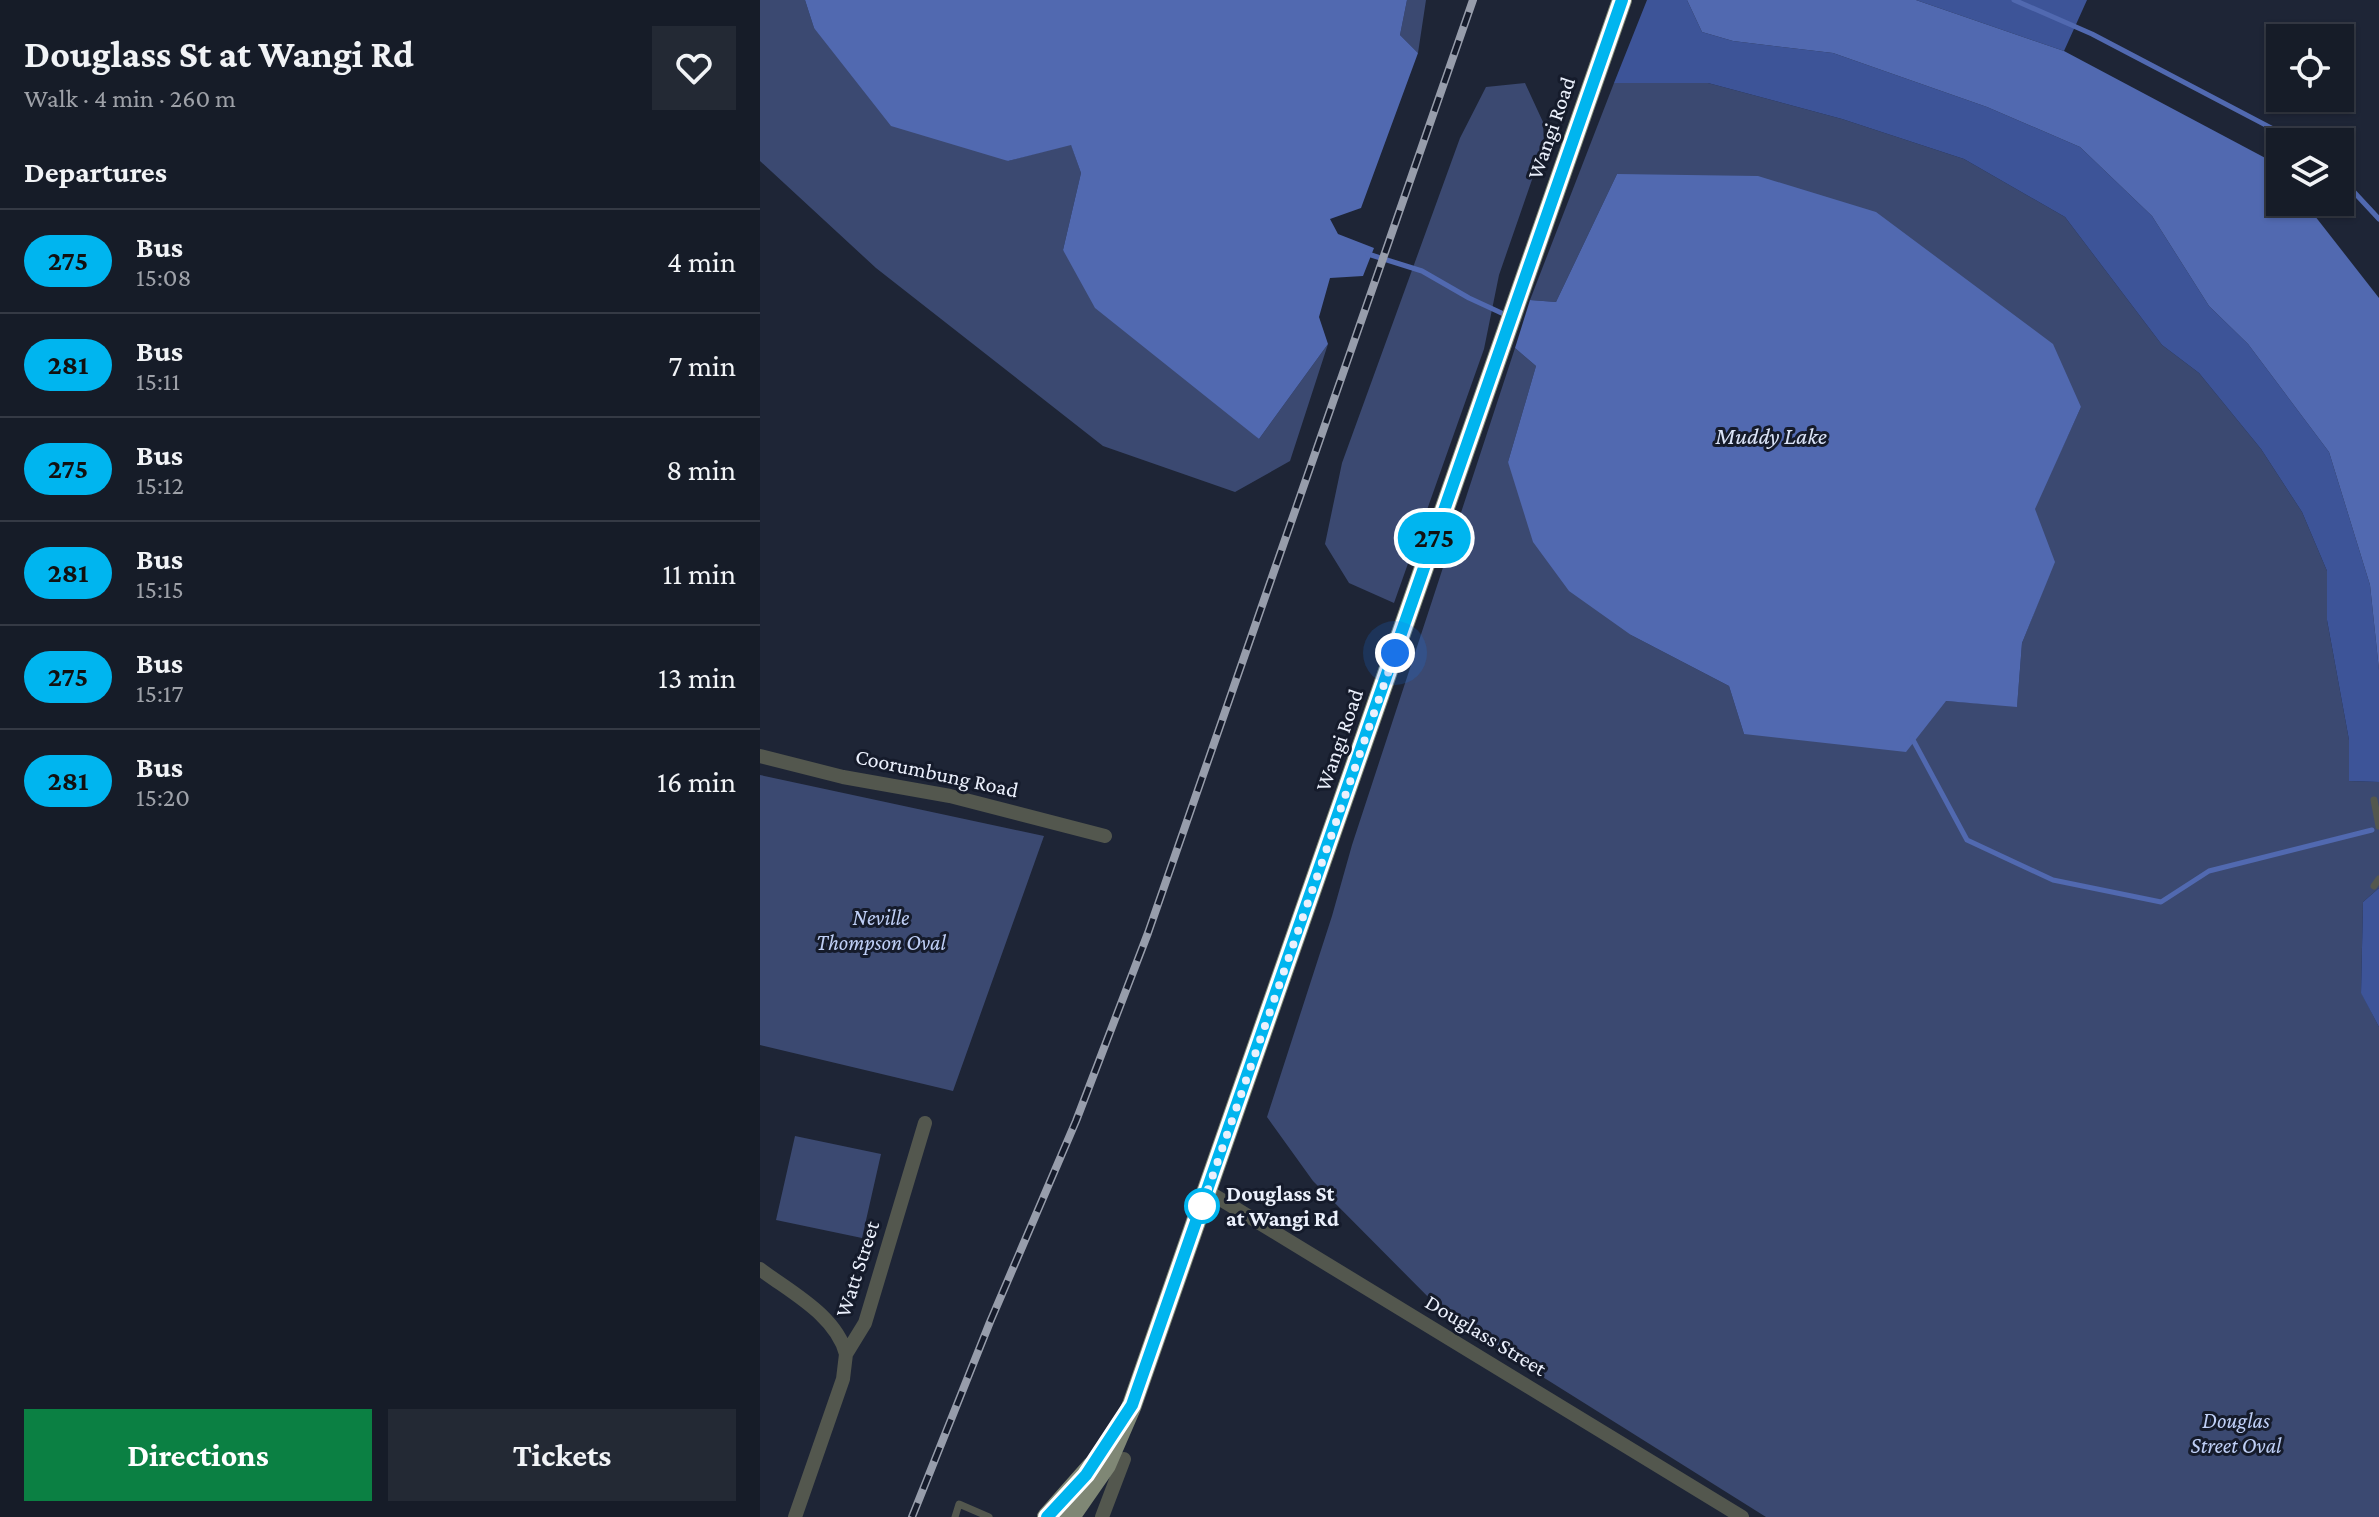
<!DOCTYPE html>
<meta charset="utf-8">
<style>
:root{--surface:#161c28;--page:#232934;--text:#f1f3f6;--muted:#9ea1a8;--line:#353a45;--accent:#0b8043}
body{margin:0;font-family:"Crimson Pro",serif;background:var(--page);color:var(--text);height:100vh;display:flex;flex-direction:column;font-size:30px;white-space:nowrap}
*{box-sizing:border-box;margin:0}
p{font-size:26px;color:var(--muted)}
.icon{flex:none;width:44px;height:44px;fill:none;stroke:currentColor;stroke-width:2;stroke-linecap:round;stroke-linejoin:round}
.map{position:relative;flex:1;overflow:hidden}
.panel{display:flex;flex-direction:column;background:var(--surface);width:760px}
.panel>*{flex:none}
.badge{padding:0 16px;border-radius:26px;font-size:28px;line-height:52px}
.tools{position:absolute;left:1506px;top:24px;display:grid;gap:16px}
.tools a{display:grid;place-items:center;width:88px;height:88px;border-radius:0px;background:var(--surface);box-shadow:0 2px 6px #0004,0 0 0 2px var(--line);font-size:40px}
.you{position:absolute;width:40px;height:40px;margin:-20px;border:6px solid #fff;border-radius:50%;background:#1a73e8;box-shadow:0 0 0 12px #1a73e833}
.map>.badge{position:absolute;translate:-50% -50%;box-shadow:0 0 0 4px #fff}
h2{padding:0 24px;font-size:30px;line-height:72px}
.round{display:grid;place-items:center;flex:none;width:84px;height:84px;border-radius:0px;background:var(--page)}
.headline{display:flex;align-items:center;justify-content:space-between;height:136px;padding:0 24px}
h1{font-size:38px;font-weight:700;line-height:60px}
.button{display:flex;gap:16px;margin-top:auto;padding:16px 24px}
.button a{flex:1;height:92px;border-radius:0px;background:var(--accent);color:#fff;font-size:32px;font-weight:700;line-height:92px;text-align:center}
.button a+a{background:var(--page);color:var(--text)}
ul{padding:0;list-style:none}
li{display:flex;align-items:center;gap:24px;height:104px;padding:0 24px;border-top:2px solid var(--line)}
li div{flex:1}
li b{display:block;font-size:30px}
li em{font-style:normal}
li .badge{min-width:88px;font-weight:700;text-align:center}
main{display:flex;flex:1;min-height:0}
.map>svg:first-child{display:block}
.green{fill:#3b4971}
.forest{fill:#3d5498}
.water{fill:#5169b0}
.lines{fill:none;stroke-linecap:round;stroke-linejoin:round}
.stream{stroke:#5169b0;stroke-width:5}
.service{stroke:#53574e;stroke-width:7}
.minor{stroke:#53574e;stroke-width:14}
.primary{stroke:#7f8775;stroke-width:20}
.rail-casing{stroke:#979dab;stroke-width:8}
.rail{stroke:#151b2b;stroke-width:5;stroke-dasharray:15;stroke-linecap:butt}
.line-casing{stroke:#fff;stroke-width:18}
.line{stroke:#00b5ef;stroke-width:12}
.walk{stroke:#ebf0fc;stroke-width:8;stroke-dasharray:0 14.4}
.stop-dot{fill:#fff;stroke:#00b5ef;stroke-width:4}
.labels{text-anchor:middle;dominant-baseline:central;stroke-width:6;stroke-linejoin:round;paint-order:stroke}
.street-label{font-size:22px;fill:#ebf0fc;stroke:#151b2b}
.park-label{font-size:22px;font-style:italic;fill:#bfcff6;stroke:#151b2b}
.stop-label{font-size:22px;font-weight:bold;fill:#ebf0fc;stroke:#151b2b;text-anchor:start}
.water-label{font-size:24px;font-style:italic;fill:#dbe4f8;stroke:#151b2b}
</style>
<main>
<section class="panel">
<div class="headline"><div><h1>Douglass St at Wangi Rd</h1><p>Walk · 4 min · 260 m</p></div><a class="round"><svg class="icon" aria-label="heart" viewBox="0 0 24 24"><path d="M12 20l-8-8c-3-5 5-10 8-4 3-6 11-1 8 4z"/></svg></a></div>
<h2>Departures</h2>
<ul>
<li><span class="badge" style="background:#00b5ef;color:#111">275</span><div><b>Bus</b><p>15:08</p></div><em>4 min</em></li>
<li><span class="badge" style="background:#00b5ef;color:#111">281</span><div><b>Bus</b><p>15:11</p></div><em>7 min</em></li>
<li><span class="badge" style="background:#00b5ef;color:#111">275</span><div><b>Bus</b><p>15:12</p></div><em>8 min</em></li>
<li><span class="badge" style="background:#00b5ef;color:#111">281</span><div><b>Bus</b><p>15:15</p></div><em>11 min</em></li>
<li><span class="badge" style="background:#00b5ef;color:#111">275</span><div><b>Bus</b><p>15:17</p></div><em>13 min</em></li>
<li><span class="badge" style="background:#00b5ef;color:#111">281</span><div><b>Bus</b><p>15:20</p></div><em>16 min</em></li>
</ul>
<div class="button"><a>Directions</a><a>Tickets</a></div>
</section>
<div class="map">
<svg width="1619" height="1517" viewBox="0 0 1619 1517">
<rect width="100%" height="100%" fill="#1e2536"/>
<path class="green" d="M0,0H45L54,28L248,161L311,144L321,173L303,250L499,439L568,344L530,461L475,492L343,446L116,268L0,161Z
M647,0H666L658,53L640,35Z
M765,83L783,122L784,145L739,275L724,349L634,603L589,583L565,544L582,463L700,138L726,87Z
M854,83H948L1082,119L1204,159L1305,217L1402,345L1439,373L1501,449L1542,512L1567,571V620L1589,740V781L1619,782V888L1603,902L1601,992L1619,1027V1517H1006L690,1319L553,1181L507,1117L572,916L592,845L755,348L776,366L748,462L871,635L969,686L984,734L1186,701L1257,706L1262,643L1294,562L1274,509L1321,407L857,174L796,302L770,300Z
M0,775L284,836L193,1091L0,1045Z
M35,1136L121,1154L102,1238L16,1220Z"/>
<path class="forest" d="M887,0H927L942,32L973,41L1073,53L1227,107L1320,147L1392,216L1449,306L1488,344L1569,452L1610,585L1619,670V782L1589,781V740L1567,620V571L1542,512L1501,449L1439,373L1402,345L1305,217L1204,159L1082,119L948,83H854Z
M1156,0H1327L1304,51Z
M1619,888V1027L1601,993L1603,902Z"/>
<path class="water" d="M45,0H647L640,35L658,53L601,208L570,219L578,234L614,248L603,276L570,278L559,317L568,344L499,439L335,308L303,250L321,173L311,145L248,161L131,126L54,28Z
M927,0H1156L1304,51L1511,161L1520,172V202H1544L1619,298V670L1610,585L1569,452L1488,344L1449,306L1392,216L1320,147L1227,107L1073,53L973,41L942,32Z
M857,174L998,176L1116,212L1293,344L1321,407L1275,509L1295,562L1262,643L1257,707L1186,701L1146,752L984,734L969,686L871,635L809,591L773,542L748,462L776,366L755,348L770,300L796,302Z"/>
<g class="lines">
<path class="stream" d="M1254,0L1332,34L1538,142
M1580,177L1619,219
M608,254L662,271L709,298L748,316
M1152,738L1207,840L1293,880L1401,902L1449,871L1612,830"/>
<path class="service" d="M1614,800L1619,826
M1614,886L1619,879
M195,1517L199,1504L229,1517"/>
<path class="minor" d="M0,756L83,777L190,796L345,836
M447,1191L982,1517
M0,1269C30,1292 76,1315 86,1354
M35,1517L83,1379L86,1354L105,1323L165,1123
M342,1517L364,1459"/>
<path class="primary" d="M287,1517L332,1466
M310,1517L346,1465L372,1405L862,0"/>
<defs>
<path id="rail" d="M152,1517L230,1322L316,1121L388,933L713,0"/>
</defs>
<use href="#rail" class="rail-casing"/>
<use href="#rail" class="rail"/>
</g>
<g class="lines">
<defs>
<path id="line" d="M287,1517L326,1475L372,1405L862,0"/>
</defs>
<use href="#line" class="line-casing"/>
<use href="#line" class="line"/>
<path class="walk" d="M442,1206L438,1218L635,653"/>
</g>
<circle class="stop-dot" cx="442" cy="1206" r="16"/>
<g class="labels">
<g class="street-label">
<text transform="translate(791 128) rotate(-71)">Wangi Road</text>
<text transform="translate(579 740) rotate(-71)">Wangi Road</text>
<text transform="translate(177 773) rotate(12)">Coorumbung Road</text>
<text transform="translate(97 1269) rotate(-72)">Watt Street</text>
<text transform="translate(726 1335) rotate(31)">Douglass Street</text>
</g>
<g class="park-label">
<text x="121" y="917">Neville<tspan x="121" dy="25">Thompson Oval</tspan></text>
<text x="1476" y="1420">Douglas<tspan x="1476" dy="25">Street Oval</tspan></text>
</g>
<g class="stop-label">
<text x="466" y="1193">Douglass St<tspan x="466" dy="25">at Wangi Rd</tspan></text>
</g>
<g class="water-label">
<text x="1011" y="435">Muddy Lake</text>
</g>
</g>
</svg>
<div class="tools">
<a><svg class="icon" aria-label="locate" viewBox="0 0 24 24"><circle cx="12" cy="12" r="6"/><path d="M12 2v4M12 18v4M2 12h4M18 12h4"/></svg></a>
<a><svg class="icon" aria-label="layers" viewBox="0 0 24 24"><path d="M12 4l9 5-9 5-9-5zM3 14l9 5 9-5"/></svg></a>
</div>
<div class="you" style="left:635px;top:653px"></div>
<b class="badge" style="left:674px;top:538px;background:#00b5ef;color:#111">275</b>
</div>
</main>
